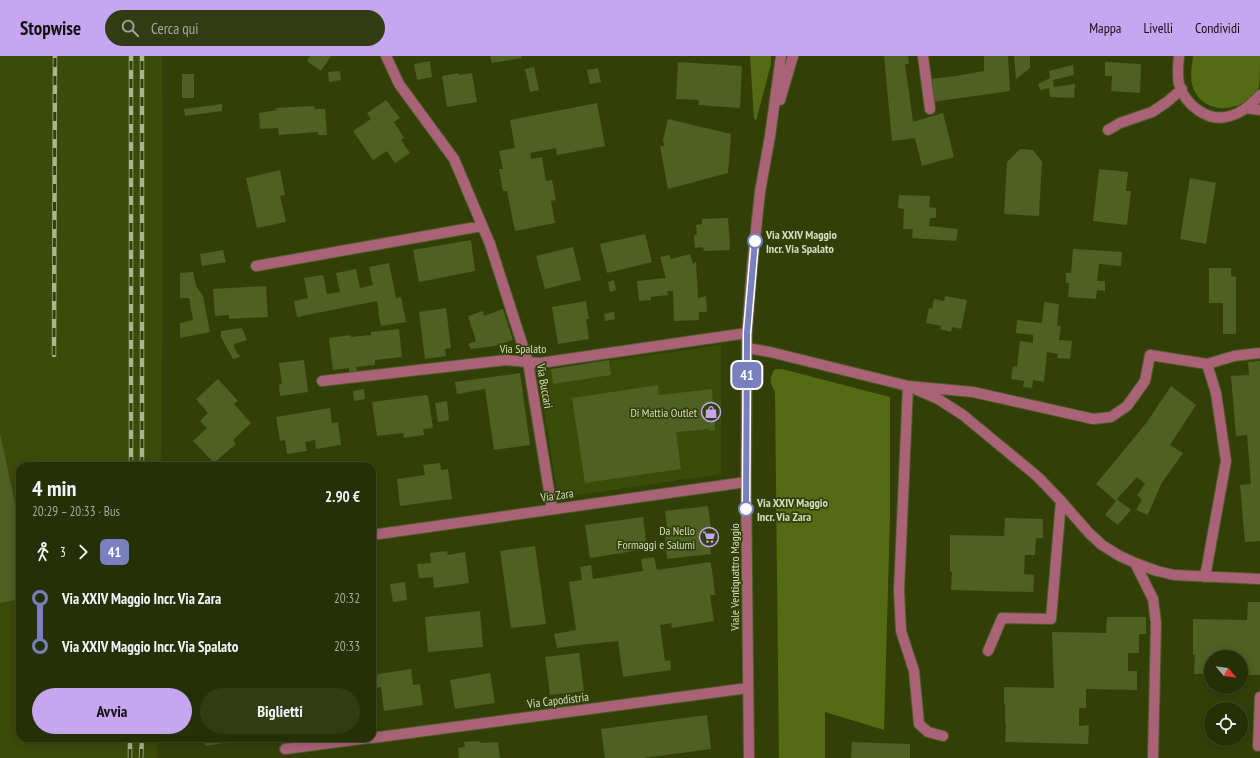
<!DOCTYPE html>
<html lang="it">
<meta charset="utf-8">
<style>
:root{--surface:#263006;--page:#323c14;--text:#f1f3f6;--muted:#a4a99b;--line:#424b28;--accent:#c6a6f0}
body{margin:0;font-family:"PT Sans Narrow",sans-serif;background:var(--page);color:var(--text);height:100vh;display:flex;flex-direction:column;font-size:15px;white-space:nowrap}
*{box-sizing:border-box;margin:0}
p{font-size:13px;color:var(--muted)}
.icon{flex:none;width:22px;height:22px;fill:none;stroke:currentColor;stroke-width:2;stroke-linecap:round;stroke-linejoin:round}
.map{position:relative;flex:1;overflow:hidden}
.drawer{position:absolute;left:16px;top:406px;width:360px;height:280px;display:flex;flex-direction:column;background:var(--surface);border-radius:12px;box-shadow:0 2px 10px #0003,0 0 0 1px var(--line)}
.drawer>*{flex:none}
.badge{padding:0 8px;border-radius:6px;font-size:14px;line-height:26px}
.needle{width:26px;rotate:119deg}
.controls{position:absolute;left:1204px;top:594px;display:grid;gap:8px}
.controls a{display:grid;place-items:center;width:44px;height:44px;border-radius:50%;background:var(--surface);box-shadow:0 2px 10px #0003,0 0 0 1px var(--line);font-size:20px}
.map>.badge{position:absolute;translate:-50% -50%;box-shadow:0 0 0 2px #fff}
.legs{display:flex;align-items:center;gap:6px;height:44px;padding:0 16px;font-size:13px}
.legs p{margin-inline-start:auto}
.overview{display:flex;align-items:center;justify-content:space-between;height:68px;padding:0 16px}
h1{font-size:22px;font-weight:600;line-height:30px}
.cta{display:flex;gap:8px;margin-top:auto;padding:8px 16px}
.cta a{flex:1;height:46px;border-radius:24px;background:var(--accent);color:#111;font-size:16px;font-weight:600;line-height:46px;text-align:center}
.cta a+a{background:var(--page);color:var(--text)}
ul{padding:0 16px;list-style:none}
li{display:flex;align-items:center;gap:14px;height:48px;font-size:15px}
li i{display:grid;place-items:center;width:6px;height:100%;margin:0 5px;background:currentColor}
li i::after{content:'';width:10px;height:10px;margin:-5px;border:3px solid;border-radius:50%;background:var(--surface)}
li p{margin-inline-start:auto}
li:first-child i{background:linear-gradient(#0000 50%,currentColor 0)}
li:last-child i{background:linear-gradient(currentColor 50%,#0000 0)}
header{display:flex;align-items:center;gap:24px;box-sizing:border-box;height:56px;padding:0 20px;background:var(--accent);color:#111}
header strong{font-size:19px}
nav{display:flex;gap:22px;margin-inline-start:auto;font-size:14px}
.search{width:280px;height:36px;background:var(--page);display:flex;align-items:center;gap:10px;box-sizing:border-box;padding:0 14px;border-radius:22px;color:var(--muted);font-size:15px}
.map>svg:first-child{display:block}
.built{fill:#3b4b09}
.green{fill:#546a13}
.building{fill:#4e6022}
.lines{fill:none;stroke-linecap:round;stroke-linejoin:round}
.minor-casing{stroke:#4f5c29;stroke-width:12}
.minor{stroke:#aa6376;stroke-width:10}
.rail-casing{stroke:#a9b491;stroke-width:4.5}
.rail{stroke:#324008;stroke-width:3;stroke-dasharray:9;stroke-linecap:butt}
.line-1-casing{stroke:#fff;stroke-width:9}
.line-1{stroke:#7880be;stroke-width:6}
.stop-1-dot{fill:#fff;stroke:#7880be;stroke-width:2}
.labels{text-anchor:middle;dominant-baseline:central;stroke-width:3.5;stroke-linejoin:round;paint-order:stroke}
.stop-label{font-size:12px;font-weight:bold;fill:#d4dec2;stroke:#324008;text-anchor:start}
.street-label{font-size:12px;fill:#d4dec2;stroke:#324008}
.poi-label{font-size:12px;fill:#d4dec2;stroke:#324008;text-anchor:end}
</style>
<header>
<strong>Stopwise</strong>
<div class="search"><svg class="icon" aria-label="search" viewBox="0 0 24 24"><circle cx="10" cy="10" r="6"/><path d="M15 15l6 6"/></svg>Cerca qui</div>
<nav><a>Mappa</a><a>Livelli</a><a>Condividi</a></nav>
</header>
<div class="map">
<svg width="1260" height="702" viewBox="0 0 1260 702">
<rect width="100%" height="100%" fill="#324008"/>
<path class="built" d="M0,0H162L163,200L161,410H20V682H157V702H0Z
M721,289V418L558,442L538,315Z"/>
<path class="green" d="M750,0H771V8L756,65L754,62Z
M1193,0H1260C1260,7 1260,25 1259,31C1245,58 1200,61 1192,28C1190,19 1192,9 1193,0Z
M775,313H782L890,341V461L884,674L825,656V702H779L775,336C770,328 769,321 775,313Z"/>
<path class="building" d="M310,0H331L321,15L307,5Z
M490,0H522V2L492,7Z
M884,0H908L909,8H905L913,66L943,57L954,101L922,110L915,82L892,85Z
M984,0H1008L1010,35L932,46L930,23L956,20L984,15Z
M1014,0H1030V12L1016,23Z
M430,5L432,21L417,24L414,8Z
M678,6L742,10L740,52L698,49L699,44L676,43Z
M1105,6L1141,8L1140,37L1111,35L1112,20H1105Z
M1073,9L1074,19L1053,24L1054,31L1075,28L1074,42L1050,41L1049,32L1040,34L1038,28L1050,22L1049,15Z
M534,11L539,34L530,36L525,13Z
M598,12L601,26L590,28L587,14Z
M340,15L341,24L329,26L328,16Z
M459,17V19L472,17L477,46L447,51L442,20Z
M182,18H194V42H182Z
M386,44L400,62L394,66L404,82L401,84L410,97L395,107L387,95L373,104L353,75L371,63L367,57Z
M597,47L605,90L557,99L556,92L530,97L531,103L542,101L546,125L552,124L556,144L551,145L555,167L515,175L507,135H503L499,113H503L499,95L515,92L510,64Z
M222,48V55L185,60L184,53Z
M314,50L315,53H325L327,79H318V76L279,79L278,72L260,73L259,57L277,54L276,52Z
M668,63L731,78L728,117L668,133L660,90H664L663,84Z
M1020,93L1033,94L1042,106L1039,160L1004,158L1007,106Z
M1099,113L1128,116L1126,135H1131L1127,169L1093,165Z
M280,114L285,139L280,140L286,166L257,172L246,122Z
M1190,122L1216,127L1206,188L1180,183Z
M899,139L930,140L929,151L936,152V162H930L929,170L958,173L956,185L912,182L913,173H903L904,153L898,152Z
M728,162L730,194L704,195L703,191L695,192L694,179H697L696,169L702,168V163Z
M645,178L652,206L607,217L600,188Z
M471,184L475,215L419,226L413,194Z
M573,191L581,224L545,233L536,200Z
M1073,193L1122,196L1121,210L1099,208L1097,225H1105V235L1097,234L1096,243L1068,241L1069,227H1066V217H1071Z
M223,194L226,206L202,210L200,198Z
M690,198L693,208L696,206L698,242L706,240L707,256H699V264L674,265L673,235H667L668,239L651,241V244L639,245L637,225L666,222L660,201L669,199L671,203Z
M389,207L396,242L401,241L406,266L381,270L378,255H379L377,245L297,261L294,245L308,242L304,222L323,219L327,238L340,236L336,217L356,213L360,232L373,229L369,211Z
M1209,212H1231V220L1236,221V278H1223V247H1209Z
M193,216L196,230L203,240L210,276L180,282V267L193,264L189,242H180V217Z
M614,224L616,234L610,236L608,226Z
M266,230L268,261L229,263V259L215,260L213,233Z
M945,240L967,244L961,273L952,271L951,276L940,273L941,270L926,267L929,252L932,253L934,243L944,245Z
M586,245L589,263H586L589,283L558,288L552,251Z
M1044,246L1059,248L1057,270H1061L1059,284L1072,285L1070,303L1057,302L1058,298L1047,296L1044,326L1033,324L1032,332L1023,331L1024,325L1011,323L1013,310L1017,311L1020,285L1033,287V279L1016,277L1017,264L1042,267Z
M446,252L451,292L445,293L446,300L425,303L419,256Z
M503,253L513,284L494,290L471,293L468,288L476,285L468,260L483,255L484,260Z
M614,256L615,263L605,265L604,258Z
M242,272L247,284L234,288V292L240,301L233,303L221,281V275Z
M399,273L402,301L375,304V309L356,311L357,315L349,316V312L333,314L329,282L351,279V281L371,279V276Z
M304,304L308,336L280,340L279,329L282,328L279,307Z
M609,304L611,319L553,328L551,313Z
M1260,305V485L1245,486L1240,429L1251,428L1247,379L1236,380L1231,320L1249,319L1248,306Z
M520,317L530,389L494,394L485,333L457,338L455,326Z
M218,323L238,345L234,348L251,367L233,384L236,388L214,407L193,385L207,372L200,365L208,357L196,343Z
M658,329L659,339L712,333L715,374L709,375V373L676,376L681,413L585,427L572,342Z
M1171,330L1196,349L1170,389L1183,397L1161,428L1148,459L1136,454L1142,444L1137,439L1145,428L1137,421L1117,443L1131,454L1118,469L1105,459L1116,445L1096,428L1147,366Z
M364,333L365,343L354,345L353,335Z
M426,339L428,340L433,372L423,373L424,379L404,382L403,377L377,380L372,346Z
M447,345L449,364L438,366L435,347Z
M330,352L332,367L338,366L341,389L316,393L315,384L305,386L307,395L287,398L285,384L280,385L276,361Z
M0,377L20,471V543L0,547Z
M440,407L441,414L448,413L452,443L400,450L397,423L425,419L423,409Z
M708,450L711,473L708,474L711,498L667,503L665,479H668L665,455Z
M643,461L647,493L590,502L585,469Z
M1005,462L1043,463V482H1036L1035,499H1025L1024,518L1034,519L1033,536L951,534L952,516L950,515V479L1004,480Z
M535,490L546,568L511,572L500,495Z
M447,495L448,499L465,496L469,527L434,532L433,521L419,522L417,508L431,507L430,497Z
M654,501L657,514L710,506L712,514L715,539H710L714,565L672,572L671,567L660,569L665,605L670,604L671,614L623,621L618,585L579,589L557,592L554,578L576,574L569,526L582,524L580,511L591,509L593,523L643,515L641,503Z
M405,526L407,544L393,546L390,528Z
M372,542H374L377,565L372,566Z
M1248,546H1260V619H1241V601H1211V618H1194L1195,599H1193V563L1247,564Z
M480,555L483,591L428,596L425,561Z
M1107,561H1146V578H1139V597H1128V615H1137V634L1086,633V652H1079V670L1089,669L1088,688L1005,686L1006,667H1005V648H1004V631L1054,632L1052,576L1106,577Z
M579,597L584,635L550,639L545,601Z
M411,613L413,629L420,628L423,649L384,655L381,631L372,632V619Z
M490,617L495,647L455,653L450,624Z
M707,659L711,693L644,702H605L601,673Z
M204,682H239V685L205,690Z
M480,685V687L498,686L500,702H459L458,692L465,691L464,686Z
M852,686L910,688V702H851Z"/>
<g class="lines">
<defs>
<path id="minor" d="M386,0L399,28L454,103L490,188L528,306L552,453
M923,0L930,53
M1179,0C1178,9 1177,19 1179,28C1185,49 1208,67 1230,60C1242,57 1252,48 1260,39
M780,44L793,0
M1246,52L1260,54
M1108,74L1120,67L1152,56L1167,46L1182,33
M256,210L482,170
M747,292L770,296L908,330L938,343L963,359L1038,421L1061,445L1089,477L1102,489L1118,499L1135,507L1157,515L1174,519L1260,523
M322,325L506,304L540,307L747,277
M372,479L746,426
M1135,507L1153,543L1156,567L1153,702
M1205,521L1226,405L1216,337L1207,308
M988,595L1002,562L1051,563L1061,445
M943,680L928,676L919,668L914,615L901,575L899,534L908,330L973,336L1093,363L1111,361L1127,350L1145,325L1150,299L1207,308L1234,300L1260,297
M372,682L748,632
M1258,690L1260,641
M285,693L369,682
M749,702L746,426L747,277L752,211L760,136L770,80L781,0"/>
</defs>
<use href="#minor" class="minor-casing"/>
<use href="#minor" class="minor"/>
<defs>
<path id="rail" d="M54,299L55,0
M131,410V0
M142,410V0
M130,702V682
M141,702L142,682"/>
</defs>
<use href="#rail" class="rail-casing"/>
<use href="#rail" class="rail"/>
</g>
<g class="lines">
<defs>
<path id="line-1" d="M746,453L747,277L755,185"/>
</defs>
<use href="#line-1" class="line-1-casing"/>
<use href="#line-1" class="line-1"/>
</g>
<defs>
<symbol id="shop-ring" viewBox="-11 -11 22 22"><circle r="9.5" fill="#324008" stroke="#c6a6f0" stroke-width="1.5"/><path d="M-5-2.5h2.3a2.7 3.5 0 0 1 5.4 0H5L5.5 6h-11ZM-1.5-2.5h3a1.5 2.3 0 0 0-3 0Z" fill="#c6a6f0"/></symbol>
<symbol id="supermarket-ring" viewBox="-11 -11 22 22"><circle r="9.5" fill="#324008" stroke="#c6a6f0" stroke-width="1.5"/><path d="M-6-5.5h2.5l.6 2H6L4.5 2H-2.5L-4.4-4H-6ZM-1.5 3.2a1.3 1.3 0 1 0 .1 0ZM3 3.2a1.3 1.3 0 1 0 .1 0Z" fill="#c6a6f0"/></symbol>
</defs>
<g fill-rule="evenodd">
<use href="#shop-ring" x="700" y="345" width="22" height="22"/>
<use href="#supermarket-ring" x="698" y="470" width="22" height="22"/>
</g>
<g class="stop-1-dot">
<circle cx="755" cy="185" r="7"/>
<circle cx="746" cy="453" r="7"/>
</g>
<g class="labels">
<g class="stop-label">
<text x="766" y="178">Via XXIV Maggio<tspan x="766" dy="14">Incr. Via Spalato</tspan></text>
<text x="757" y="446">Via XXIV Maggio<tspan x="757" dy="14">Incr. Via Zara</tspan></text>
</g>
<g class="street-label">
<text x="523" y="292">Via Spalato</text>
<text transform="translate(545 330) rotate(80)">Via Buccari</text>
<text transform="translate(557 439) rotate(-8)">Via Zara</text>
<text transform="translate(734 521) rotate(-90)">Viale Ventiquattro Maggio</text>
<text transform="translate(558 644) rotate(-7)">Via Capodistria</text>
</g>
<g class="poi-label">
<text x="697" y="356">Di Mattia Outlet</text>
<text x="695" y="474">Da Nello<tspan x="695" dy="14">Formaggi e Salumi</tspan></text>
</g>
</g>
</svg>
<div class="controls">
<a><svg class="needle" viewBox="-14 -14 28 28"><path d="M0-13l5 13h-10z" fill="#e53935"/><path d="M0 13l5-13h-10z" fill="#a4a99b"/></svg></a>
<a><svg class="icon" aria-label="locate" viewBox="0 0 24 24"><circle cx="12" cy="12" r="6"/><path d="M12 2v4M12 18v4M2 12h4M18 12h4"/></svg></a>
</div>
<b class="badge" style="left:747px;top:319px;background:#7880be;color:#fff">41</b>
<section class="drawer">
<div class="overview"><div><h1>4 min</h1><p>20:29 – 20:33 · Bus</p></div><b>2.90 €</b></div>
<div class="legs"><svg class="icon" aria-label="walk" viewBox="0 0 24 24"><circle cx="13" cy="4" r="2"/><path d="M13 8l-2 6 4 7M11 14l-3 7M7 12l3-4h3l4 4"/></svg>3<svg class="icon" aria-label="forward" viewBox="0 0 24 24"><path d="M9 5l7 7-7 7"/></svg><b class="badge" style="background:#7880be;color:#fff">41</b></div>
<ul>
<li><i style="color:#7880be"></i><b>Via XXIV Maggio Incr. Via Zara</b><p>20:32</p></li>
<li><i style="color:#7880be"></i><b>Via XXIV Maggio Incr. Via Spalato</b><p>20:33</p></li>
</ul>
<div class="cta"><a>Avvia</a><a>Biglietti</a></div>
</section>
</div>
